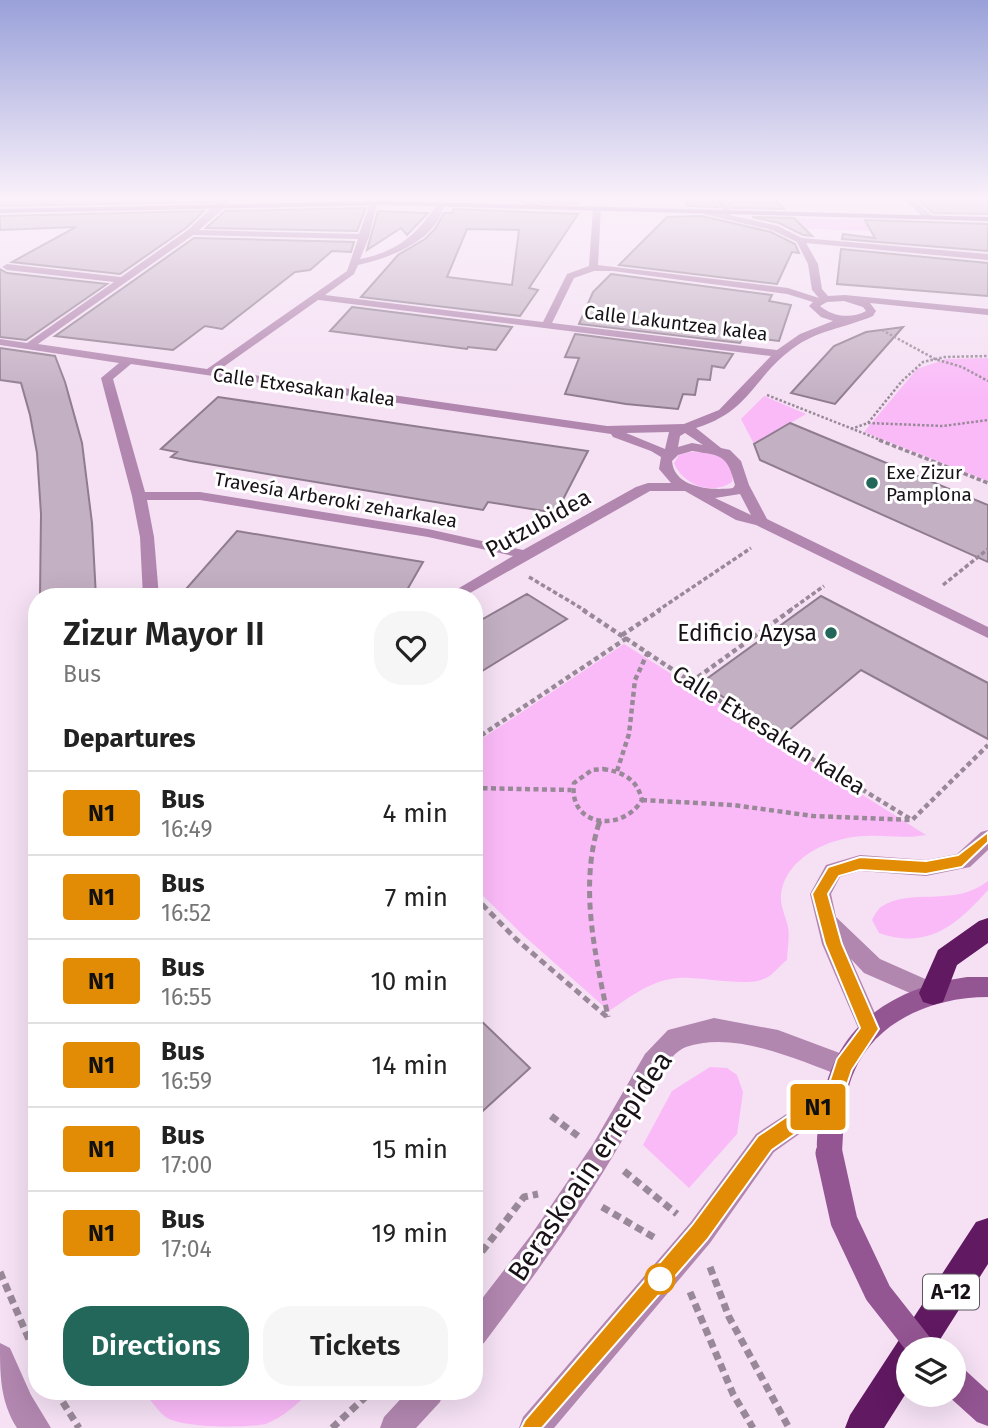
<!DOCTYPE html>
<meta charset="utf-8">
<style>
:root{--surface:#fff;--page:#f6f6f6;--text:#222;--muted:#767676;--line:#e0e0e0;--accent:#226759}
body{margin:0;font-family:"Fira Sans",sans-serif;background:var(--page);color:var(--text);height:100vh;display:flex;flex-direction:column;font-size:26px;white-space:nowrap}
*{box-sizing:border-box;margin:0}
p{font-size:23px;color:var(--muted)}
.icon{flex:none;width:38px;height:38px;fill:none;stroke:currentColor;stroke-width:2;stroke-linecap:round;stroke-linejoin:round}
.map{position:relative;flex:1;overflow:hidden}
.sheet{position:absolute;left:28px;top:588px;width:455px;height:812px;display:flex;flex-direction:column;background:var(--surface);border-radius:28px;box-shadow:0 7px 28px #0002}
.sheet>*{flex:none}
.badge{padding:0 14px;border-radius:5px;font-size:24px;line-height:46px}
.fabs{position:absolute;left:896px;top:1337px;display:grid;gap:14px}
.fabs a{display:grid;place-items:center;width:70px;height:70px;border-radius:50%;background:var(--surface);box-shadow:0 7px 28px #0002;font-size:35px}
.map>.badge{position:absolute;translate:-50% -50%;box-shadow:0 0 0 4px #fff}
h2{padding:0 35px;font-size:26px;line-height:63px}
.round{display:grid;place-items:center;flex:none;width:74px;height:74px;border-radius:28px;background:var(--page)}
.head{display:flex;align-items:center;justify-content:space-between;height:119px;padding:0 35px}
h1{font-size:33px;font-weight:600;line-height:52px}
.cta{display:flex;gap:14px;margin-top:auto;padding:14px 35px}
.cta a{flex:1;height:80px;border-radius:28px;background:var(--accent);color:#fff;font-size:28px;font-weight:600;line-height:80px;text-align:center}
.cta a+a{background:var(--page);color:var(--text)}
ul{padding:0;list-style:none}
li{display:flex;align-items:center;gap:21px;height:84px;padding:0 35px;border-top:2px solid var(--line)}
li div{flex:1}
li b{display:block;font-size:26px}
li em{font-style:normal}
li .badge{min-width:77px;font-weight:700;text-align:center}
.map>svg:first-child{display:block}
.green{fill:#fabaf8}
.building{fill:#c4b0c3;stroke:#8f7c8e;stroke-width:2;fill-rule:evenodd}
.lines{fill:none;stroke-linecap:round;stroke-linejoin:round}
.path-far4{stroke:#998998;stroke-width:2.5;stroke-dasharray:2.5 2;stroke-linecap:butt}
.path-far3{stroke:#998998;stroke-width:3.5;stroke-dasharray:4.5 2.5;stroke-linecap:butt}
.path-far2{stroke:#998998;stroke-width:4.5;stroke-dasharray:5 3.5;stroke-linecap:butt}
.path-far1{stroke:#998998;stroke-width:5;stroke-dasharray:7 4.5;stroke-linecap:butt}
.path{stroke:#998998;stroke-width:7;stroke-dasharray:8 5;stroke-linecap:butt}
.street{fill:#b186af;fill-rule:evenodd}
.secondary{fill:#945593;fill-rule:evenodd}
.highway{fill:#611962;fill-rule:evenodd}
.secondary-bridge{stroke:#945593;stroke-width:27}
.line{fill:#e28c05;stroke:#fff;stroke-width:2}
.poi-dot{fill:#226759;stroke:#fff;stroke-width:2.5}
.stop-dot{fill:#fff;stroke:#e28c05;stroke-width:3.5}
.labels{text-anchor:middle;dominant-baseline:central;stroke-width:6;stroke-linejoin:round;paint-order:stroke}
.far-street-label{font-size:19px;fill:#181117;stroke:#fff}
.far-poi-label{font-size:19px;fill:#181117;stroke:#fff;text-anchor:start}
.shield{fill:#fff;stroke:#5d585d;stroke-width:2}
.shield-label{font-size:21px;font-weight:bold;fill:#181117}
.street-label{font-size:23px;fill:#181117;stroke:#fff}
.poi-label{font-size:23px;fill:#181117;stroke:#fff;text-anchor:end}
.near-street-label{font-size:28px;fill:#181117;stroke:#fff}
</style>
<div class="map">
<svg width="988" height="1428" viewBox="0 0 988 1428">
<rect width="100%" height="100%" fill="#f5e0f4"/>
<path class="green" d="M790,218L865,220L871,231L795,228Z
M988,358V481L864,432L917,369L946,359Z
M764,396L806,414L754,444L741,419Z
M690,452C710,452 736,456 732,482C712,496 683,485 674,463L679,455Z
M624,644L926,835C904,839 888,835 867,836C832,836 784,857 781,896C780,905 786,918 788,927C790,938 787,950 787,960C780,965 773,975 766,978C746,988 702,976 678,978C651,980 630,997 609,1011L523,935L474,887V744Z
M988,881V890C957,925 928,950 879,933L872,920C874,916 878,909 881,907C910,887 954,908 988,881Z
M710,1067L727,1068L737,1075L743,1092L737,1134L689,1188L643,1145L672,1091Z
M143,1391H310C298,1404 283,1417 266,1424C245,1428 190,1428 169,1419C159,1414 151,1400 143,1391Z"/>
<path class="building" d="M0,197H219L214,202L0,206Z
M523,197H582L578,204L542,203Z
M684,197H710L718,207L687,206Z
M724,197L774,199L784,209L732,208Z
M915,197H988V214L933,213Z
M366,208L357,231L206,228L225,211Z
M454,209L578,214L529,288L538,290L520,316L361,297L398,255L425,239L435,229L444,213H452ZM467,229L519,230L512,285L447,277Z
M204,211L186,228L120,274L12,262L76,227L0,230V216Z
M378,211L425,213H428L407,235L401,228L367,250Z
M702,216L771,232L795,244L799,253L792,252L777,284L619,265L667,217Z
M752,217L794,218L812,236L803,235L779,223Z
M865,220L988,224V251L842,239L843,234L875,238Z
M194,238L354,242L351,252L332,251L310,270L295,272L222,329L205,326L173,350L55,336Z
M841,249L988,263V296L837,284Z
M0,269L7,273L107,284L26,340L0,337Z
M611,274L772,295L769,301L791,305L779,341L743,337L740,343L579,324L593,292Z
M352,307L512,327L496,350L468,347L467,349L330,331Z
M903,327L835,404L791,393L834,346L866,332Z
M575,334L733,354L724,368L712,366L710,380L698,379L695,395L683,394L678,409L626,404L565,394L579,358L565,357Z
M0,348L55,356L65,382L82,443L92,523L96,597H40L41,514L37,453L30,415L21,383L0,380Z
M218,397L434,429L588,451L556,513L488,502L483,510L190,461L171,457L177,452L161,449Z
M790,423L988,505V562L760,460L754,444Z
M237,531L423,562L403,597H179Z
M527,594L567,619L474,676V624Z
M821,596L988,683V739L861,670L783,735L701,683Z
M474,1014L530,1068L474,1119Z"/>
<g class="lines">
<path class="path-far4" d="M882,330L935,359L962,367L988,381
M767,395L883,441
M868,423L943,426L988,420
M851,429L868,423L902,381L923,362L945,357L988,356"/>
<path class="path-far3" d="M879,440L988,483
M529,577L586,611
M943,585L988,549
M657,611L751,548
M789,611L824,586"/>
<path class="path-far2" d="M583,610L747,719L912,820
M622,635L660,610
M691,682L791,610
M474,740L627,638
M603,769C623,772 637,779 642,800C622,833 568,827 574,783L592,770Z
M617,771L629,734L635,680L648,652
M474,788L571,790
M642,800L733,805L813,816L912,820L988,745
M599,825L600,821"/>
<path class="path-far1" d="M599,823C579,887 595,953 608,1017
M474,896L517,940L607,1017"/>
<path class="path" d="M551,1116L578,1136
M624,1171L677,1214
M602,1207L655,1238
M474,1262L524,1197L538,1194
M710,1267L729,1317L789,1428
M0,1272L30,1342
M690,1292L733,1394L753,1428
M56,1391L79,1428
M332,1428L372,1391"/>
<path class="street" d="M223,197H231L222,210L199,230L359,234L370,204L377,202L369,237L360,259C397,252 418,234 438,203H444C439,240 390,258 358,265L354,274L325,295L543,322L567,274L589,266L593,209L597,207L601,209L598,265L788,288L819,298L812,290L808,264L797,242L772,230L703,214L706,210L726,214L713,197H721L733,213L730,215L778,226L802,238L988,254V260L806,243L818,264L822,289L828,296L845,295L988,309V315L870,303L876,311L873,316C845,328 817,330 792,349C752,379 750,411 696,428L721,448L730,450L741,461L749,485L767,519L988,627V638L756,525L736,520L685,491H650L463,597H444L513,556L428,537L200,500H147L154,537L159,597H143L140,537L132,496L101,378L119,363L0,345V339L27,343L114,282L7,270L2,267L7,264L121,277L188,230ZM193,235L358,239L347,271L207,369L38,344ZM594,271H613L787,294L813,302L809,306L821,317L833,321L800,334L777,350L552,323L574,278ZM318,300H319L771,356L719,410L684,424L607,426L219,370ZM844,301L863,307L866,311C851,319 833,317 820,306L827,302ZM131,364L611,434L613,437L651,451L661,457L659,469L671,483H648L636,487L523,550L428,529L200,492H145L113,379ZM669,432L665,449L626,433ZM685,433L703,445L692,443L678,447L680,436ZM692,451C722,456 727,454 735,485L733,488C712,491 674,488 672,461L678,455ZM740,494L751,515L715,498Z
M499,197H513L552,208L548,210Z
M902,197H911L931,215V219H925Z
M988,830V850L970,867L926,876L860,871L840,877L831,894L836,917L880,959L941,986L944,993L941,1000L933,1003L864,973L851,959L882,1029L878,1037L870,1040L862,1037L822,944L810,894L826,865L860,855L926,860L957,854L981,832Z
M714,1018L778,1030L853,1058L856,1066L853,1074L844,1077C798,1060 735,1030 686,1047C666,1054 647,1096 637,1114C593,1195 540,1269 484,1343L474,1347V1309L531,1235L593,1144L645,1054L668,1030Z
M834,1083L843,1087L846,1095L843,1103L774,1152L710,1243L554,1428H519L523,1417L690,1223L756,1134Z
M0,1343L10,1348L31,1395L51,1428H17C0,1401 0,1375 0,1343Z
M408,1391H444L440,1402L416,1428H380L384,1417Z"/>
<path class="secondary" d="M383,201L988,217V221L383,205L0,213V209Z
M967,977H988V997C934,997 876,1020 854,1072C843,1097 844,1127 842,1153L838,1162L829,1166L820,1162C814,1148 818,1130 820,1115C830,1030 886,989 967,977Z
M954,1366L965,1370L988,1391V1426L977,1422L947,1395H954Z"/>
<path class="highway" d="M988,918V943L957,965L943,1002L933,1005L923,1002L919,993L938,950L979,921Z
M988,1218V1264L934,1349H908V1390L884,1428H845L850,1415L976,1222Z"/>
<path class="secondary-bridge" d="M829,1153L844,1221L878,1293L922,1349"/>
</g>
<linearGradient id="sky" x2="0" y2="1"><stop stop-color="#99a1d9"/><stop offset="0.5" stop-color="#faf1fa"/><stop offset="1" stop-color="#faf1fa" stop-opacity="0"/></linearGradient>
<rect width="988" height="397" fill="url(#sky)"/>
<path class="line" d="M988,832V842L962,867L926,874L860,870L839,876L828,894L842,944L879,1029L852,1070L841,1102L772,1150L707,1240L542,1428H521L525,1420L692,1225L758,1136L827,1089L837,1059L860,1028L825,944L812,894L828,867L860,857L926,861L958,855Z"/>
<g class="poi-dot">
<circle cx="872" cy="483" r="7"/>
<circle cx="831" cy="633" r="7"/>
</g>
<circle class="stop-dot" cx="660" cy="1279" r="14"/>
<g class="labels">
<g class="far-street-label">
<text transform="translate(676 323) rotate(7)">Calle Lakuntzea kalea</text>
<text transform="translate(304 387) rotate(8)">Calle Etxesakan kalea</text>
<text transform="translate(336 500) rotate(10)">Travesía Arberoki zeharkalea</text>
</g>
<g class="far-poi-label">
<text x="886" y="472">Exe Zizur<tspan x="886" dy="22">Pamplona</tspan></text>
</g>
<rect class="shield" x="923" y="1274.5" width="56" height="35" rx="5"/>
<g class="shield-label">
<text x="951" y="1292">A-12</text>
</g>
<g class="street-label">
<text transform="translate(538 523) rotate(-29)">Putzubidea</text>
<text transform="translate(769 730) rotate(32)">Calle Etxesakan kalea</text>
</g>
<g class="poi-label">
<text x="817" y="633">Edificio Azysa</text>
</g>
<g class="near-street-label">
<text transform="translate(590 1166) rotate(-56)">Beraskoain errepidea</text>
</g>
</g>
</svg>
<div class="fabs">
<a><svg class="icon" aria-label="layers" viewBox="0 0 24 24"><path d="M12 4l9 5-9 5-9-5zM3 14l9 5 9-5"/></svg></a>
</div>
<b class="badge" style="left:818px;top:1107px;background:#e28c05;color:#111">N1</b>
<section class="sheet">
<div class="head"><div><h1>Zizur Mayor II</h1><p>Bus</p></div><a class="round"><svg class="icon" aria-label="heart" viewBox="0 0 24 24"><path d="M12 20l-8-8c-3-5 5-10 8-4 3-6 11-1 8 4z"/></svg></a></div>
<h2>Departures</h2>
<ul>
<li><span class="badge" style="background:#e28c05;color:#111">N1</span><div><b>Bus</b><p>16:49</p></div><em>4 min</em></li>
<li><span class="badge" style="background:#e28c05;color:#111">N1</span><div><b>Bus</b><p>16:52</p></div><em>7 min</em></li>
<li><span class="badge" style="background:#e28c05;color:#111">N1</span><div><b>Bus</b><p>16:55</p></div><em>10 min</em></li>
<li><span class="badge" style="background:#e28c05;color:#111">N1</span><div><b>Bus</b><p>16:59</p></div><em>14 min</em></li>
<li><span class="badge" style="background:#e28c05;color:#111">N1</span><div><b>Bus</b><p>17:00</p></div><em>15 min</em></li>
<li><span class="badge" style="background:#e28c05;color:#111">N1</span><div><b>Bus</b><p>17:04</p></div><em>19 min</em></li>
</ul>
<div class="cta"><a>Directions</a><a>Tickets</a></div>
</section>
</div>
